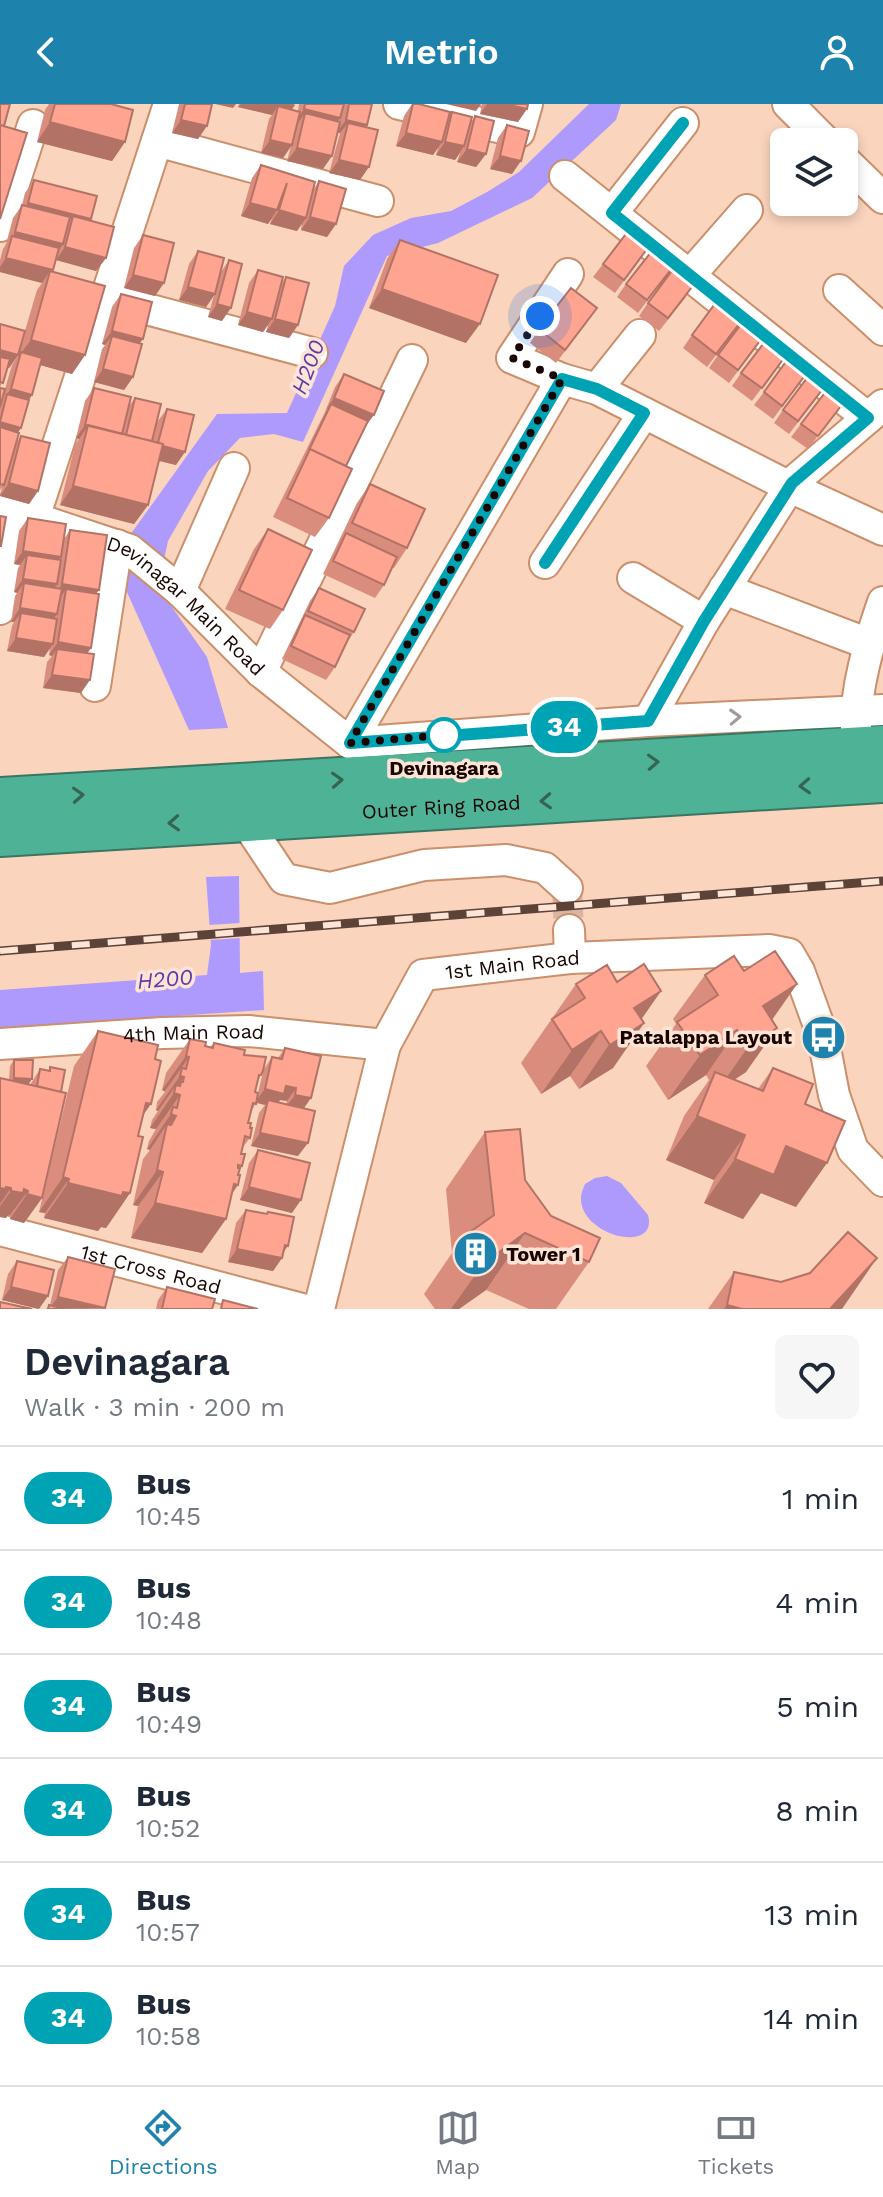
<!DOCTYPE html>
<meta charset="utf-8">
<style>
:root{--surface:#fff;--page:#f6f6f7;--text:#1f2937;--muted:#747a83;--line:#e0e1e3;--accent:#1d82ac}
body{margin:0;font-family:"Work Sans",sans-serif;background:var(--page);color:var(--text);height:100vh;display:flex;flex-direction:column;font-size:30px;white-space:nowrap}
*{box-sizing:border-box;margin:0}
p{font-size:26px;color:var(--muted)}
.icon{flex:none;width:44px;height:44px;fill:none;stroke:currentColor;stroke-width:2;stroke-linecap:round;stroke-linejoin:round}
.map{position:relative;height:1205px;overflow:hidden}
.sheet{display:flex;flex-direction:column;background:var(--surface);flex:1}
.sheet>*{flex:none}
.badge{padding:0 16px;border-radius:26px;font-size:28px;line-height:52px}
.tools{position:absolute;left:770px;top:24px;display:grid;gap:16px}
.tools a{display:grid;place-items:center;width:88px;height:88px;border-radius:12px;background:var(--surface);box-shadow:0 4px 12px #0003;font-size:40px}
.you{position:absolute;width:40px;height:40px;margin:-20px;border:6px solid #fff;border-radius:50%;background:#1a73e8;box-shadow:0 0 0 12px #1a73e833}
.map>.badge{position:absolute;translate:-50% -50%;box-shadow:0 0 0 4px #fff}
.round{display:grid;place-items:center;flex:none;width:84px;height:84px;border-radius:12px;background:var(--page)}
.headline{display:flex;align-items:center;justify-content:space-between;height:136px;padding:0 24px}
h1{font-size:38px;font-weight:600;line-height:60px}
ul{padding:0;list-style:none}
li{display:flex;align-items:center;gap:24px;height:104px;padding:0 24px;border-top:2px solid var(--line)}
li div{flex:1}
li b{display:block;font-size:30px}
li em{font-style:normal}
li .badge{min-width:88px;font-weight:700;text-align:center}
header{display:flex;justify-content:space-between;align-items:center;height:104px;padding:0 24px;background:var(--accent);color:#fff;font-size:36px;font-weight:600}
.tabs{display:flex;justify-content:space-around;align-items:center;height:112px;border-top:2px solid var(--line);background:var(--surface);font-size:22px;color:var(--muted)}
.tabs a{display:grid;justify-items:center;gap:4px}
.tabs .selected{color:var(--accent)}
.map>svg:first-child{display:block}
.water{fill:#ae9afc}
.pier{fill:#fad4bd}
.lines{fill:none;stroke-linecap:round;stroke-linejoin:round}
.minor-tunnel{stroke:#d8b5a1;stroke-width:30;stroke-dasharray:30 15;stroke-linecap:butt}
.minor-casing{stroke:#ca8f6b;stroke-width:34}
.highway-casing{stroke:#3b7562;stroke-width:48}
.minor{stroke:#fff;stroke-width:30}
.highway{stroke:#4db296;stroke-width:44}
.rail-casing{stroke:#5c4238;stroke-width:9}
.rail{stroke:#fee4d5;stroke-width:6;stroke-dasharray:18;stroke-linecap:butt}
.wall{fill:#da8d7d;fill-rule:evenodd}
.shaded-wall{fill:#b27366}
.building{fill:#fea491;stroke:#b27366;stroke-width:2}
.oneway{stroke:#a39b99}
.oneway2{stroke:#366452}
.line-casing{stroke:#fff;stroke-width:18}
.line{stroke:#00a3b4;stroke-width:12}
.walk{stroke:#190500;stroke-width:8;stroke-dasharray:0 14.4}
.stop-dot{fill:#fff;stroke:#00a3b4;stroke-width:4}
.labels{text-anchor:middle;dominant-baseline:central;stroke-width:7;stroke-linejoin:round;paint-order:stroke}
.street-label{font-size:20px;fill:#190500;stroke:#fee4d5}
.stop-label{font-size:20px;font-weight:bold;fill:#190500;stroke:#fee4d5}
.poi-label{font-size:20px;font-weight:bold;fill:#190500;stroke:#fee4d5;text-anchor:end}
.water-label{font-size:22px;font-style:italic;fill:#5c3baa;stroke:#fee4d5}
</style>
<header><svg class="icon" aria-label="back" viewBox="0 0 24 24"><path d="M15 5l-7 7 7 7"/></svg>Metrio<svg class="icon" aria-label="person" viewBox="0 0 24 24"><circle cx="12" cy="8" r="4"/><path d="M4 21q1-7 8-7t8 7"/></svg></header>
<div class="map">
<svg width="883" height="1205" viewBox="0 0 883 1205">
<rect width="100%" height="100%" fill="#fad4bd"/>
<path class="water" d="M589,0H621L616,16L532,94L438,139L387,152L303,338L274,330L240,334L208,367L168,437L158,483L207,553L228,624L189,626L126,486L130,461V431L217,310L287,309L335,202L344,162L373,131L411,114L451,107L487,88L519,68Z
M239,772L240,869L263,867L264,906L0,924V886L207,871L211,841L206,773Z
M607,1072L621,1079L648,1111C659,1151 579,1132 581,1093C581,1089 583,1085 585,1080L595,1074Z"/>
<path class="pier" d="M240,819L241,834L210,836L209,821Z"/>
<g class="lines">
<path class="minor-tunnel" d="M567,784L569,826"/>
<defs>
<g id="minor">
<path d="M399,0L519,28L527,0"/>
<path d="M788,0L826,38"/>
<path d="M157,37L378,97"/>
<path d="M844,56L883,94"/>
<path d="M565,72L868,314"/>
<path d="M612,109L683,19"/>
<path d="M0,122L33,21"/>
<path d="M568,170L512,254L562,275L597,285L790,383L883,426"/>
<path d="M690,171L747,106"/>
<path d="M839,186L883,226"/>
<path d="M113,196L312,249"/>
<path d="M597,285L640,231"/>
<path id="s1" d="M0,406L34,414L130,446L180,487L261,568L350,639"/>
<path d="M34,414L169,0"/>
<path d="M545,459L644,309"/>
<path d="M633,474L704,517"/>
<path d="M724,485L869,540"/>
<path d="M180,487L234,364"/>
<path d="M0,505L18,410"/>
<path d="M261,568L412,256"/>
<path d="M95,582L117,441"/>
<path d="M648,617L704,517L792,379L883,301"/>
<path d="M856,628C855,584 869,539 883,498"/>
<path d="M350,639L648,617L883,606"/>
<path d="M350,639L562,275"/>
<path d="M244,715L284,775L330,784L424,761L506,756L545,764L567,784"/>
<path d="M569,826L570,854"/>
<path id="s2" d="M0,940L162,929L249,927L385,941"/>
<path id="s3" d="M0,1126L302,1205"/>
<path id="s4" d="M319,1205L385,941L423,871L570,854L769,846L789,850L799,867L823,933L834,991L853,1046L883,1077"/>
</g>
<g id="highway">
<path d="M0,696L883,644"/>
<path id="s5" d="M0,730L883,676"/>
</g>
</defs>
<use href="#minor" class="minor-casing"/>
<use href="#highway" class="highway-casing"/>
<use href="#minor" class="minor"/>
<use href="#highway" class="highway"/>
<defs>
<path id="rail" d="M0,847L883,777"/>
</defs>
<use href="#rail" class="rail-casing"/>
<use href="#rail" class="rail"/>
</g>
<path class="wall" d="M49,0H111L125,38L112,57L37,38L45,6Z
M179,0H212L198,35L172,29Z
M239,0H295L292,5L298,7L299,0H372L365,23L360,76L329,69L340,29H338L323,65L287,57L291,42L283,54L261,49L269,15L272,11L238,3Z
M412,0H419L448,15L452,8L471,18L475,12L486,50L476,63L457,58L460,49L455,56L436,51L438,44L433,51L396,42L404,12Z
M482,0H528L518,18L480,10Z
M507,21L512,70L490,65L498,34Z
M261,61L313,86L319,77L336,120L327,133L301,126L302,118L297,127L270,120L272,115L268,120L241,112L252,74Z
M34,76L91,115L90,116L106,154L96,167L56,156L52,167L85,251L72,270L40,261L32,291L29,296L21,324L18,328L16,339L21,332L38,387L29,400L0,392L2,383L0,386V220L22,237L37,186L42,179L0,168V156L3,145L6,140L13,114L22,101L25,89ZM18,252L12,261L1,299L0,284L7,264H9Z
M143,131L155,192L124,184L134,144Z
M400,136L466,239L369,204L387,155Z
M650,141L615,189L593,173L603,160Z
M198,147L221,168L229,156L222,217L208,213L214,191L206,203L179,196L189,160Z
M258,166L281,180L286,173L298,221L289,234L266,228L268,221L263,228L238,221L249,179Z
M666,172L638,209L617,193L626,180Z
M121,190L140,239L133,273L124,286L94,278L102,245L105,241L102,240L112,203Z
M686,193L659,227L639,212L648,199Z
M588,217L556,259L530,239L539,225Z
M733,229L707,263L683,244L692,231Z
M756,243L729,279L709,264L718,251Z
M787,250L752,297L732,282L741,269Z
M809,266L773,315L754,301L764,288Z
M344,270L364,324L346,362L329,414L315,433L273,413L325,308L335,283Z
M94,284L129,302L135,294L157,318L167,305L176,361L159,357L148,401L134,420L60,401L75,341L79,335L76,334L85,297Z
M816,295L789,330L774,319L783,306Z
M844,298L808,345L791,333L801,320Z
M370,380L407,444L394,464L392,463L384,481L375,494L323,470L357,399Z
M28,414L64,435L70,426L96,490L81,589L43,584L47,558L52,552L49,551L50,544L44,553L7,547L12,522L14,518H11L15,492L17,489L14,488L18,464L20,461L14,460L19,427Z
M268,425L283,506L270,525L225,505L254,445Z
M319,484L354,528L345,541L335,563L326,576L282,555L310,497Z
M744,867L797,880L772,916L746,968L734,976L758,985L773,964L805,1000L796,1103L761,1089L743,1115L704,1099L714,1076L666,1056L684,1012L709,976L706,971L668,996L646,962L676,920L673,915L705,871Z
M617,878L661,887L641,915L644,919L613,964L579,985L570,972L541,990L521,959L576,880Z
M98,927L143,1011L138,1032L130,1089L106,1124L101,1123L98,1127L44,1114L45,1109L39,1108L74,962Z
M190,935L210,943L214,939L244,951L264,965L272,953L278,954L285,944L304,1004L298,1052L251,1042L259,1009L265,1001L256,999L252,1006L248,1019L250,1034L242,1044L241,1050L242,1062L239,1066L231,1091L226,1115L202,1149L131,1134L138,1102L133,1101L143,1055L150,1046L147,1045L149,1037L156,1025L150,1024L152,1016L158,1007L156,1006L157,998L165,988L162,986L166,969ZM263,968L258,989L255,988L258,976ZM280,996L287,997L286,1000L278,999Z
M14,956L28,980L30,981L40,965L48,967L50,963L42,1094L24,1119L10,1115V1111H8L6,1114L0,1113V974L9,976L10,962Z
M485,1028L525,1076L551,1112L589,1158L556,1205H529L486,1186L459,1205H435L424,1190L452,1149L446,1085Z
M258,1046L292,1109L240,1096L249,1059Z
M246,1106L266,1110L268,1108L284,1148L282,1154L273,1167L228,1158L236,1119Z
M68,1153L115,1165L104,1205H46L50,1201L58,1166Z
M17,1157L39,1205L2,1196L8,1170Z
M734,1168L781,1178L842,1205H708Z
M167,1183L212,1205H156L158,1196Z"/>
<path class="shaded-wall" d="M215,0H236L233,4Z
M241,0H292L295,1L286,14L278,2L272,11L238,3Z
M446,0H481L476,7Z
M487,0H505L527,5L518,18L480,10Z
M304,5L340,14L331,27L305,9L298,19H295Z
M181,16L207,22L198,35L172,29Z
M346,16L367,21L358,34L348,19L340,29H336Z
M50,18L125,38L112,57L37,38Z
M406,29L442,38L433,51L396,42Z
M270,36L292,41L283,54L261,49Z
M445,38L464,42L455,56L436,51Z
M297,44L332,52L323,65L287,57Z
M467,45L486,50L476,63L457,58Z
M500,52L521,57L512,70L490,65Z
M339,56L369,63L360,76L329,69Z
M28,99L91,115L82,128L73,112L65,124L19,112Z
M250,99L277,106L268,120L241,112Z
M279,106L306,114L297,127L270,120Z
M310,113L336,120L327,133L301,126Z
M15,128L63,140L54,153L12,133Z
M65,143L106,154L96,167L56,156Z
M6,154L53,166L48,172L50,167L42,179L0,168V163Z
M133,171L164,179L155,192L124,184Z
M188,183L215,190L206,203L179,196Z
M382,185L480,220L466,239L369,204Z
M217,200L231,204L222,217L208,213Z
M247,208L272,215L263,228L238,221Z
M275,215L298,221L289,234L266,228Z
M112,227L143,235L133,248L112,232L105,241L102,240Z
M31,236L85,251L72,270L19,255L21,249Z
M0,246L18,251L9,264L0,262Z
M103,265L133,273L124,286L94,278Z
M11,285L32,291L23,304L7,290Z
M334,294L374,311L364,324L331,300L325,307Z
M0,318L21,324L12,337L0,334Z
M85,321L88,322L79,335L76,334Z
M157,341L185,348L176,361L148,354Z
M9,379L38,387L29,400L0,392Z
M73,382L148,401L134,420L60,401Z
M23,447L61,453L52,466L27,451L20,461L14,460Z
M23,475L57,480L48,493L24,479L17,489L14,488Z
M62,480L99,486L89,499L66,485L60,494L53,493Z
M20,504L57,510L48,523L21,509L14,518H11Z
M16,534L53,540L44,553L7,547Z
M58,538L91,544L82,557L57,545L52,552L49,551Z
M52,571L90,576L81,589L43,584Z
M797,880L766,924L763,902Z
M661,887L634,926L644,919L613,964L579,985L634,904Z
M777,924L746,968L717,987L748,943Z
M737,926L706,971L668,996L700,951Z
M601,927L570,972L541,990L572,946Z
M186,952L189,953L165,987L162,986Z
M180,972L184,973L175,986L176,981L158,1007L156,1006Z
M14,974L32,975L28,981H9Z
M286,982L296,984L287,997L280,996L275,1003L268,996L265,1001L255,998L265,985Z
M174,989L180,991L156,1025L150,1024Z
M295,991L311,994L302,1007L285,1004Z
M146,999L151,1000L127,1034Z
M171,1010L176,1012L166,1025L167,1020L150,1046L147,1045Z
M697,1012L745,1031L714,1076L666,1056Z
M260,1029L308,1039L298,1052L251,1042Z
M786,1042L827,1059L796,1103L761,1089L743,1115L704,1099L735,1055Z
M157,1066L163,1068L138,1102L133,1101Z
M63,1073L69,1075L45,1109L39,1108Z
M68,1079L123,1088L130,1089L106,1124L101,1123L98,1127L44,1114Z
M234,1080L238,1081L216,1113L226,1115L202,1149L131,1134L155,1099Z
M6,1083L11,1084L0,1100V1084Z
M249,1083L301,1096L292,1109L240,1096Z
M24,1085L28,1087L10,1111H8L6,1114L0,1113V1102L11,1087Z
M27,1090L42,1094L24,1119L10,1115Z
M525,1129L486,1186L459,1205H451L483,1160Z
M285,1141L288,1142L279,1154H282L273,1167L228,1158L237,1145Z
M877,1154L842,1205H830Z
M11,1183L48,1192L39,1205L2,1196Z
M58,1193L105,1204L49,1205Z
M727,1201L742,1205H724Z"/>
<path class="building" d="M0,0H10L4,22L0,21Z
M55,0H111L133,6L125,38L50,18Z
M185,0H212L207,22L181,16Z
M305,0H344L340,14L304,5Z
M349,0H372L367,21L346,16Z
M413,0H419L450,8L442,38L406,29Z
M505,0H528L527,5Z
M278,2L300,8L292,41L270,36Z
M452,8L472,13L464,42L445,38Z
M305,9L340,18L332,52L297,44Z
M475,12L494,17L486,50L467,45Z
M348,19L378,26L369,63L339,56Z
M0,21L27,29L0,115Z
M507,21L529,27L521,57L500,52Z
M261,61L315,78L306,114L279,106L287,79L277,106L250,99Z
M34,76L97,92L91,115L28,99Z
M319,77L346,85L336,120L310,113Z
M22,101L70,113L63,140L15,128Z
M73,112L114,123L106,154L65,143Z
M629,126L650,141L624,176L603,160Z
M143,131L174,139L164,179L133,171Z
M12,132L59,144L53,166L6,154Z
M400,136L498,171L480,220L382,185Z
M655,143L676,159L647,196L626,180Z
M198,147L224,154L215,190L188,183Z
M229,156L242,160L231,204L217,200Z
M674,164L695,179L668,214L648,199Z
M258,166L283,173L272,215L247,208Z
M50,167L105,182L85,251L31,236Z
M286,173L309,179L298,221L275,215Z
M571,184L597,204L565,246L539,225Z
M121,190L152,198L143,235L112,227Z
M717,197L742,216L716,250L692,231Z
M745,215L765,230L738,266L718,251Z
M0,220L25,227L18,251L0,246Z
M112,232L142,240L133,273L103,265Z
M767,235L787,250L762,284L741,269Z
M21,248L42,254L32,291L11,285Z
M790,252L809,266L782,302L764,288Z
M0,253L10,255L3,279L0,278Z
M344,270L384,287L374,311L334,294Z
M810,270L825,282L798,317L783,306Z
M0,284L5,285L0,303Z
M94,284L131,293L122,330L85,321Z
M827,286L844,298L818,332L801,320Z
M7,290L29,296L21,324L0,318Z
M135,294L161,300L152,337L126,331Z
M331,300L368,317L346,362L310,345L309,346Z
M167,305L194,311L185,348L163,342V340L158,339Z
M88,321L163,340L148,401L73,382Z
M0,323L19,329L4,381L0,380Z
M21,332L50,339L38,387L9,379Z
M310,345L352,365L329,414L287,394Z
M370,380L425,405L407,444L352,419Z
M0,412L6,413L1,442H0Z
M28,414L66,420L61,453L23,447Z
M268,425L312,446L283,506L239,486Z
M70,426L107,431L99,486L62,480Z
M346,429L397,453L384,481L333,457Z
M27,451L61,456L57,480L23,475Z
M24,479L62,485L57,510L20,504Z
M319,484L365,505L354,528L308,507Z
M66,485L99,490L91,544L58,538Z
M21,509L57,515L53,540L16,534Z
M305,511L350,531L335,563L291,542Z
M57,545L94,550L90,576L52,571Z
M775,847L797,880L763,902L777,924L748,943L737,926L700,951L677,918L718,891L705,871L734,852L744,867Z
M644,860L661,887L634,904L644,919L610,941L601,927L572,946L552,915L585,894L576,880L607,861L617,878Z
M98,927L158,941L155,955L161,957L151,1000L146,999L138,1032L143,1033L130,1089L123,1088L122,1092L68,1079L69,1075L63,1073Z
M190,935L206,938L205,942L213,944L214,939L245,946L244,951L266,953L263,967L261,971H259L255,988L258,989L256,1000L253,999L248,1019H251L250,1024H252L250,1034L245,1032L241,1050H245L242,1062L238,1061V1064H240L238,1071H240L238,1081L234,1080L226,1115L155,1099L163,1068L157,1066L167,1020L171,1021L176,1012L171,1010L173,1003L177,1004L180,991L174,989L176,981L180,982L181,978H183L184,973L180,972L182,964L186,965L189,953L186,952Z
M285,944L321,952L311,994L295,991L296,984L286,982L284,990L265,985L272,953L282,955Z
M14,956H33L32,975L14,974Z
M50,963L65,966L61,988L37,982L40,965L50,967Z
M773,964L813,980L805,1000L845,1017L827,1059L786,1042L774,1071L735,1055L745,1031L697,1012L715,968L763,987Z
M0,974L66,989L42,1094L27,1090L28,1087L24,1085L23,1089L11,1087V1084L6,1083V1085L0,1084Z
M268,996L315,1007L308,1039L260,1029Z
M520,1025L525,1076L551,1112L600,1134L589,1158L525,1129L483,1160L463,1133L494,1111L485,1028Z
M258,1046L310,1059L301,1096L249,1083Z
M246,1106L267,1110L268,1108L294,1113L288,1142L285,1141L282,1154L237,1145Z
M848,1128L877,1154L830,1205H742L727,1201L734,1168L781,1178L810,1169Z
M68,1153L115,1165L105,1204L58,1193Z
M17,1157L54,1166L48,1192L11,1183Z
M167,1183L215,1195L212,1205H162Z
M223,1196L258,1205H221Z
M0,1198L32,1205H0Z
M49,1201L64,1205H48Z"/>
<defs><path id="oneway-chevron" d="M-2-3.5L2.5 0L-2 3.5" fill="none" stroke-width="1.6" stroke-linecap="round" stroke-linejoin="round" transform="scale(2)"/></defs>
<use class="oneway" href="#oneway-chevron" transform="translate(735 613) rotate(-2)"/>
<g class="oneway2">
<use href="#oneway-chevron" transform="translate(653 658) rotate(-3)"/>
<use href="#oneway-chevron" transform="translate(337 676) rotate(-3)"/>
<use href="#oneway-chevron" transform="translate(805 682) rotate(177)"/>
<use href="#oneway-chevron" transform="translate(78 691) rotate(-3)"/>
<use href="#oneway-chevron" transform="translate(546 697) rotate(177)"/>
<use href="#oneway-chevron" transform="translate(174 719) rotate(177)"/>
</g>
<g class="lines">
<defs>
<path id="line" d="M545,459L644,309L597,285L562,275L350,639L648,617L704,517L792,379L868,314L612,109L683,19"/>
</defs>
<use href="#line" class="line-casing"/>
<use href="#line" class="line"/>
<path class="walk" d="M444,631L455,630L350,639L562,275L512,254L540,212"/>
</g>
<defs>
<symbol id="bus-disc" viewBox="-11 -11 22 22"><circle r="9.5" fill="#1d82ac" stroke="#fee4d5"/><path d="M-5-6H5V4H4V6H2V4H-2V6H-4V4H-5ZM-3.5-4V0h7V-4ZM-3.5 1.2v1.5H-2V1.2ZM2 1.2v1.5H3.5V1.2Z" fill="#fff"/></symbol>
<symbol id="building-disc" viewBox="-11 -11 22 22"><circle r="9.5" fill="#1d82ac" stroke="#fee4d5"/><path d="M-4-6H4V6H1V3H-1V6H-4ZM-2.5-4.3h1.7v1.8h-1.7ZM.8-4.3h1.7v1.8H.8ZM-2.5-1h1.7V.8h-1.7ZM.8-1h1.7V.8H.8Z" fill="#fff"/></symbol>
</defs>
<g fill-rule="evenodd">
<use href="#bus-disc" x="798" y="908" width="51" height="51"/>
<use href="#building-disc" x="450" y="1124" width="51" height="51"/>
</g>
<circle class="stop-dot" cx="444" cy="631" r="16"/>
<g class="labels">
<g class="street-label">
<text stroke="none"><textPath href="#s1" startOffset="214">Devinagar Main Road</textPath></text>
<text stroke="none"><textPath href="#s5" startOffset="442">Outer Ring Road</textPath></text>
<text stroke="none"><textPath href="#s4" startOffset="442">1st Main Road</textPath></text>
<text stroke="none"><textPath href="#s2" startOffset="194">4th Main Road</textPath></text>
<text stroke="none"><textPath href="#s3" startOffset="156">1st Cross Road</textPath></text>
</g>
<g class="stop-label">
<text x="444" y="664">Devinagara</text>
</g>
<g class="poi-label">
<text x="792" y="933">Patalappa Layout</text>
<text x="506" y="1150" text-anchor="start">Tower 1</text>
</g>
<g class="water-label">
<text transform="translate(308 263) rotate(-69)">H200</text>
<text transform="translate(165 875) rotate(-5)">H200</text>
</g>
</g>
</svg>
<div class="tools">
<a><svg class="icon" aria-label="layers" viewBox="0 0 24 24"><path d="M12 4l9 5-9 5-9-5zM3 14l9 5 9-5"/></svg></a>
</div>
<div class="you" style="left:540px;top:212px"></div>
<b class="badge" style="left:564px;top:623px;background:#00a3b4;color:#fff">34</b>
</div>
<section class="sheet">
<div class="headline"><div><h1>Devinagara</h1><p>Walk · 3 min · 200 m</p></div><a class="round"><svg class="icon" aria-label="heart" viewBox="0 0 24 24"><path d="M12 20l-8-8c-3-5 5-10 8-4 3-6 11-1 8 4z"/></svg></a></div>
<ul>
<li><span class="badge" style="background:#00a3b4;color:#fff">34</span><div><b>Bus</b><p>10:45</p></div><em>1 min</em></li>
<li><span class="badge" style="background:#00a3b4;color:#fff">34</span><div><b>Bus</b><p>10:48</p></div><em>4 min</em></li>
<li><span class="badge" style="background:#00a3b4;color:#fff">34</span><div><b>Bus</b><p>10:49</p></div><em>5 min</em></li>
<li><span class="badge" style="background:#00a3b4;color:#fff">34</span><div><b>Bus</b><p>10:52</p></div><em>8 min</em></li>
<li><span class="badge" style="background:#00a3b4;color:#fff">34</span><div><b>Bus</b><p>10:57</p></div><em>13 min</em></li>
<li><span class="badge" style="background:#00a3b4;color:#fff">34</span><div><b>Bus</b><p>10:58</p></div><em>14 min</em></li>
</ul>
</section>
<nav class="tabs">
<a class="selected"><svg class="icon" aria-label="directions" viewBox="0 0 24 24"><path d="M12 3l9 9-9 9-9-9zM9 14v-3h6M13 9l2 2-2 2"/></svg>Directions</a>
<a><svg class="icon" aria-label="map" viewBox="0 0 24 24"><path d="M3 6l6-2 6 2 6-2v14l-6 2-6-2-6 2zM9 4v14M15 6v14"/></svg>Map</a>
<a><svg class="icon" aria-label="tickets" viewBox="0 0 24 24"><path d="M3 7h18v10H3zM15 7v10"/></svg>Tickets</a>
</nav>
